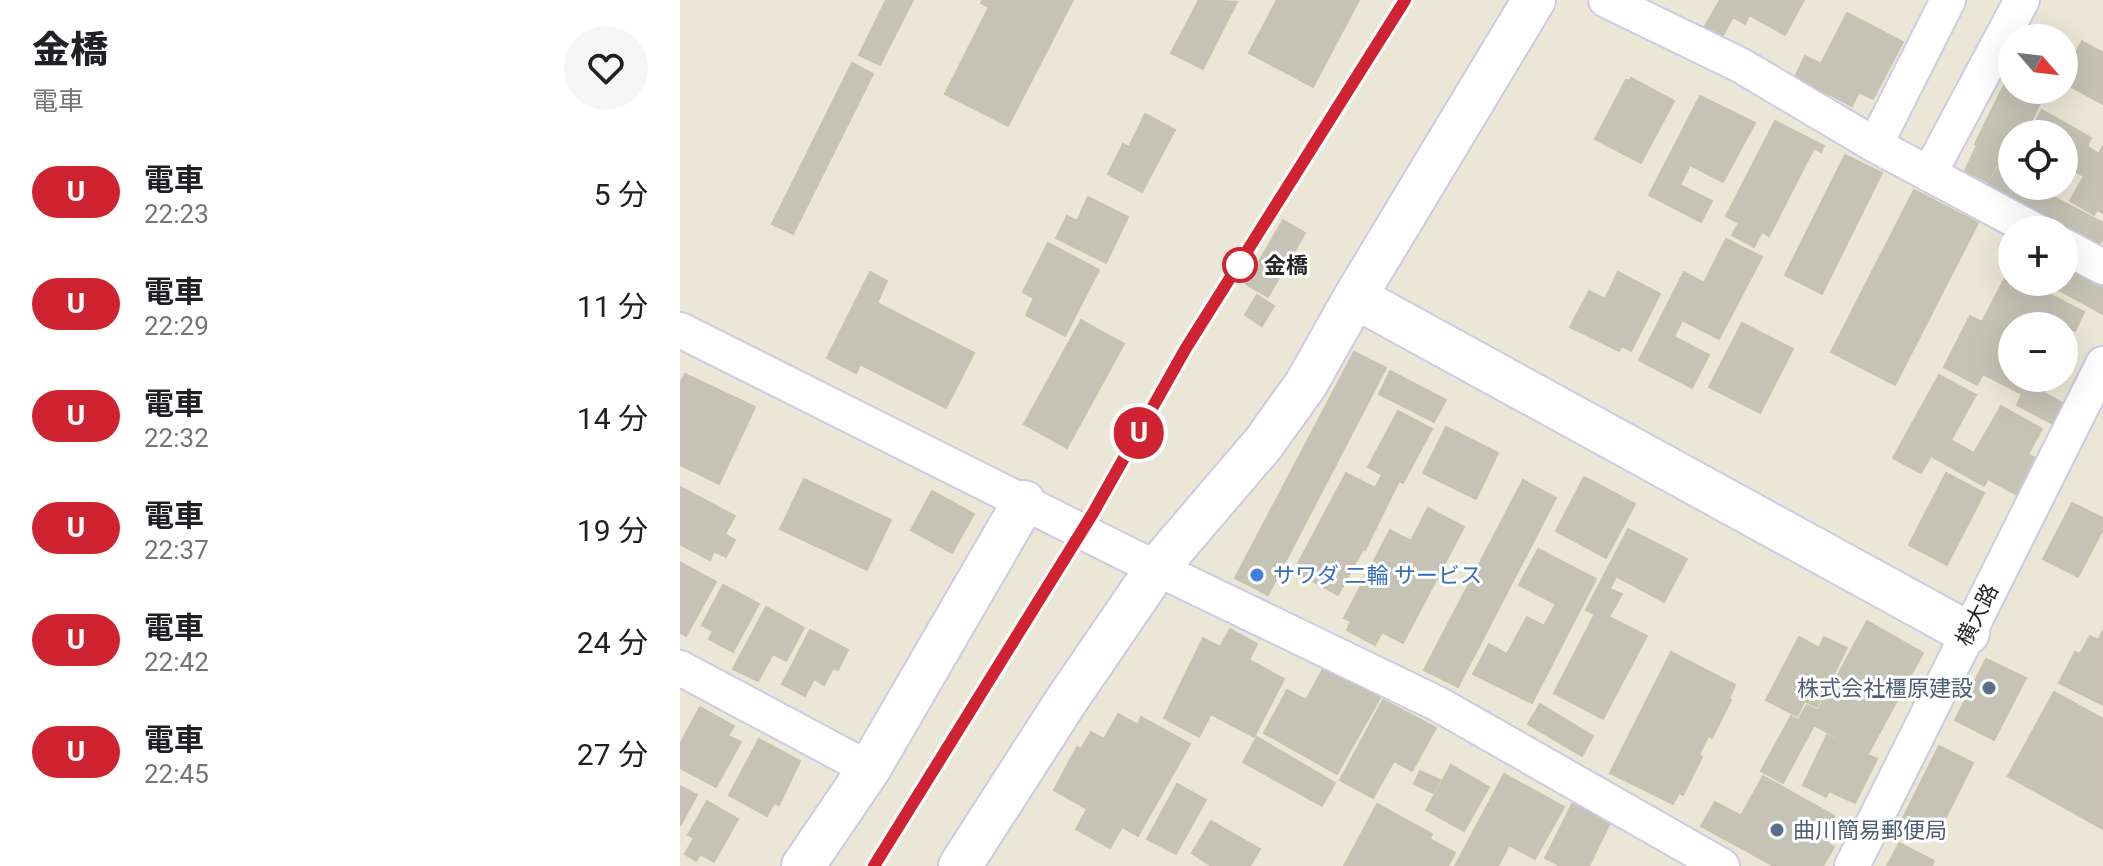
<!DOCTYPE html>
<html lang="ja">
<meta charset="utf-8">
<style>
:root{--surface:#fff;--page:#f6f6f6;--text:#202124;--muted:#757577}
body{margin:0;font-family:Roboto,"Noto Sans JP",sans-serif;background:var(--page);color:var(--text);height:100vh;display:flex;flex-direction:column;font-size:30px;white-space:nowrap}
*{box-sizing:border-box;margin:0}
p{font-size:26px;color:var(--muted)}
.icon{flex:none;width:44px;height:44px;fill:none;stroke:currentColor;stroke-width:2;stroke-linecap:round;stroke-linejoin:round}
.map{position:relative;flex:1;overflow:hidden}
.details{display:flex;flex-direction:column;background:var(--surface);width:680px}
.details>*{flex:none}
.badge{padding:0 16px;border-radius:26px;font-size:28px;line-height:52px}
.needle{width:52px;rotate:118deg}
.fabs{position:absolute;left:1318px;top:24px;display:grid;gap:16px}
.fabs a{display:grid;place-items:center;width:80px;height:80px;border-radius:50%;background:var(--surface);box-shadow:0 8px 32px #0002;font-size:40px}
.map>.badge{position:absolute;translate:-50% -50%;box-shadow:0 0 0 4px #fff}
.round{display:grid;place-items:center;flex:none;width:84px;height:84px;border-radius:42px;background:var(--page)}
.overview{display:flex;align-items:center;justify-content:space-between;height:136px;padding:0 32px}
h1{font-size:38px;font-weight:800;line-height:60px}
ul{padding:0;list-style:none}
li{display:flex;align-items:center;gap:24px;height:112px;padding:0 32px}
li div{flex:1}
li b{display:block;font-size:30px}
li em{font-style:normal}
li .badge{min-width:88px;font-weight:700;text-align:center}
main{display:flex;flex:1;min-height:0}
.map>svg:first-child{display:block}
.building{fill:#c5c3b6;stroke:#c6c3b0;stroke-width:2}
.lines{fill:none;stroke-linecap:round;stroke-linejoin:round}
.minor-casing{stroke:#cccbe1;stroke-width:38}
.tertiary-casing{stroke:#cccbe1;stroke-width:46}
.minor{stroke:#fff;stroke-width:34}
.tertiary{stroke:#fff;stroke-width:42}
.rail{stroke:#9b99b3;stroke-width:6}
.line-casing{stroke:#fff;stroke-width:18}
.line{stroke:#d02332;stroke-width:12}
.stop-dot{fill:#fff;stroke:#d02332;stroke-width:4}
.shop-dot{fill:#3f7fe0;stroke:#fff;stroke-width:3}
.service-dot{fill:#5c6f8a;stroke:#fff;stroke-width:3}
.labels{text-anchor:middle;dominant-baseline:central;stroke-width:6;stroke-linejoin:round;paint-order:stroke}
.stop-label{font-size:22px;font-weight:bold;fill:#262626;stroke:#fff;text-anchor:start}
.shop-label{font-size:22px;fill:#366cbe;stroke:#fff;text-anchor:start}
.street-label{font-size:22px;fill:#262626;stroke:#fff}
.service-label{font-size:22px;fill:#4e5e75;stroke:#fff;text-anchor:end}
</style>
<main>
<section class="details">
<div class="overview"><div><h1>金橋</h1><p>電車</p></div><a class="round"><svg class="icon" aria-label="heart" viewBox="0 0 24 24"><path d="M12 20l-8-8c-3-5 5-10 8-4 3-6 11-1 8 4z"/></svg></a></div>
<ul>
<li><span class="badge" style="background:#d02332;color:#fff">U</span><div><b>電車</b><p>22:23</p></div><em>5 分</em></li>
<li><span class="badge" style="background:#d02332;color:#fff">U</span><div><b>電車</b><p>22:29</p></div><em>11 分</em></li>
<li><span class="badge" style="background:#d02332;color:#fff">U</span><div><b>電車</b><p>22:32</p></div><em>14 分</em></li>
<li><span class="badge" style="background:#d02332;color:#fff">U</span><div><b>電車</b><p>22:37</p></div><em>19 分</em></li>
<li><span class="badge" style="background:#d02332;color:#fff">U</span><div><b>電車</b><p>22:42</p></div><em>24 分</em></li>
<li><span class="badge" style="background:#d02332;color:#fff">U</span><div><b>電車</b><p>22:45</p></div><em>27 分</em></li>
</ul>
</section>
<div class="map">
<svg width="1423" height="866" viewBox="0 0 1423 866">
<rect width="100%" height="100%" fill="#ebe7d6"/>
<path class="building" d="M206,0H233L200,65L179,55Z
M303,0H393L328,126L265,94L309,7L301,3Z
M519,0L557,2L523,69L491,53Z
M597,0H679L633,87L569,53Z
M1040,0H1124L1105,35L1069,15L1065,24L1053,17L1042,37L1024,28Z
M1167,13L1223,42L1193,99L1179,92L1172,106L1115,77L1125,56L1141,64Z
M1402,41L1423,53V104L1384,83V74Z
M172,63L193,74L113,234L92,224Z
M951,78L994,101L961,163L915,139L946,80L950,81Z
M1326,81L1332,85V90H1343L1362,99L1345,134H1332V159L1327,169L1318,165L1321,158L1295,144Z
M1020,96L1075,123L1043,182L1010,165L1000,185L1032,201L1021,222L969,195Z
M1362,110L1411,138L1407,146L1419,154L1423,146V213L1417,210L1414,215L1390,201L1404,176L1384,165V134H1349Z
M465,114L495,130L462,192L428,174L443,144L449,147Z
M1095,121L1144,146L1141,152L1134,148L1089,236L1082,232L1074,247L1052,235L1059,223L1046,216Z
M1296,147L1319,158L1308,182L1285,171Z
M1165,155L1202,173L1142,294L1105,275Z
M1318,167L1332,175V186H1353L1423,223V238L1419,245L1309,184Z
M1234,190L1298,223L1215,385L1151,352Z
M408,197L448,217L426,263L376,238L387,216L397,221Z
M603,220L625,233L588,297L566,284Z
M1046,239L1082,257L1039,339L1002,320L994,337L1029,355L1012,388L959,360L1004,272L1024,283Z
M368,243L419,270L385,336L346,315L354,298L343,292Z
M1384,266L1423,287V314L1372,286L1374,282H1384Z
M190,272L207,281L197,303L294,353L266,408L180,364L176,373L147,358Z
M938,272L980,294L951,351L942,346L939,351L890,327L909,291L925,299Z
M1328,272L1332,275V282H1346L1404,312L1395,331L1389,328L1384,337V326H1332V378H1372L1364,393L1384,404L1373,424L1337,405L1342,394L1303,374L1297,385L1264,367L1290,316L1302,322Z
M577,295L594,306L582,326L565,315Z
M401,320L444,344L387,448L344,424Z
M1062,323L1113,349L1080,413L1029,387Z
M674,352L706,368L588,595L555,578Z
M710,371L766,400L754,422L699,394Z
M5,374L75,407L39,484L0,465V384Z
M1259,375L1296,395L1271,440L1294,453L1321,406L1362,429L1348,454L1357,459L1337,495L1308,479L1304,486L1251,456L1241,473L1213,458Z
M718,411L752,429L723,483L719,481L685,550L683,549L658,595L614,571L666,473L695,488L702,475L688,467Z
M766,427L818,453L796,499L743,473Z
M1266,473L1304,493L1267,565L1229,545Z
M904,477L955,504L926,558L876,531Z
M124,479L211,520L187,570L100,529Z
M843,480L876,498L778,687L744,670Z
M0,487L55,516L45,534L55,540L46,557L34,551L30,560L0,544Z
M252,491L294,514L272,553L231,530Z
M1392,503L1423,518V529L1398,577L1363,559Z
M748,508L784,527L723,643L702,632L695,645L667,630L671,621L664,618L710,530L731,541Z
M948,529L1007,559L984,602L936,576L930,589L942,594L929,617L967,636L923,719L874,693L915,614L906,610Z
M858,549L916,579L852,703L793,674L809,644L827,654L847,617L864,626L876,604L839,585Z
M0,562L36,582L6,636L0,633Z
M43,585L79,604L53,652L29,639L33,631L22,625Z
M86,607L124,628L106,661L93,654L78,681L53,669Z
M1187,621L1243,653L1188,754L1134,725L1103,783L1081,771L1111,716L1118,720L1127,705L1138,711L1146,695L1154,700L1163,682L1156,678Z
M550,629L577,644L569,660L604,679L574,737L531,714L519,737L484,718L523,638L540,647Z
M130,630L168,650L158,670L153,668L144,685L134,679L125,696L102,684Z
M1423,630V705L1379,683L1395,652L1400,654L1410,636L1418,640Z
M1119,637L1139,648L1144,637L1167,648L1137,707L1125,701L1117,716L1086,700Z
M991,652L1055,685L1049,699L1051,700L1032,738L1028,736L1019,755L1022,757L1003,795L999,793L993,804L930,773Z
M1306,659L1346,678L1314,740L1275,720Z
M644,667L700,698L657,774L584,733L607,690L626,700Z
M1374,692L1423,719V829L1328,776Z
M703,700L756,728L732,771L714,761L693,798L660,780Z
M860,704L913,736L902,756L848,724Z
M20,707L54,726L48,736L61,742L36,787L0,768V744Z
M438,714L458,725L461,717L510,744L458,836L442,827L430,848L396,829L407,809L374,790L397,747L401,749L411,732L424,739Z
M1147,735L1197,759L1175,803L1149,791L1146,797L1123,785Z
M577,737L655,783L642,806L563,762Z
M79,739L120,761L99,805L94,803L87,816L49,795Z
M1259,746L1293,763L1256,837L1222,820Z
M771,765L809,787L784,831L746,810Z
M740,771L760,780L753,793L734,784Z
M824,774L884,807L855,859L829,845L818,866H775Z
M1083,776L1154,816L1142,839L1154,847L1143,866H1094L1021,826L1035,802L1061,816Z
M497,784L526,800L496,854L467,839Z
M0,786L17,795L0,826Z
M27,801L58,819L34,862L20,854L16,861L5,854L14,838L8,835Z
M697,804L752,834L750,839L775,853L768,866H664Z
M892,804L930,823L909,866H880L865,858Z
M531,821L580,849L570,866H531L512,853Z
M1219,843L1254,861L1252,866H1207Z"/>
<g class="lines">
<defs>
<path id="minor" d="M926,0L1060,65L1195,145L1354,230
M1195,145L1268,0
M1249,174L1342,0
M1384,246L1423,267
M0,330L449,555L758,704L1042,866
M0,668L189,769
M1172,866L1423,364"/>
<path id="tertiary" d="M675,297L1288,633
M123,866L189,769L344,502
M280,866L386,701L477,568L583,444L626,384L675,297L854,0"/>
</defs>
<use href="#minor" class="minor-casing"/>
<use href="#tertiary" class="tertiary-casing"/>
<use href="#minor" class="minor"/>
<use href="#tertiary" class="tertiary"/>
<path class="rail" d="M194,866L413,513L506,348L725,0"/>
</g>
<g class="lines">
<defs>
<path id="line" d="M194,866L413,513L506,348L725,0"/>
</defs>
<use href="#line" class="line-casing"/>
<use href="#line" class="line"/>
</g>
<circle class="stop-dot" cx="560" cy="265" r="16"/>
<circle class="shop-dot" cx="577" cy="575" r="8"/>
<g class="service-dot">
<circle cx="1309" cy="688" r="8"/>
<circle cx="1097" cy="830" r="8"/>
</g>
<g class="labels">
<g class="stop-label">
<text x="584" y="265">金橋</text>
</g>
<g class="shop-label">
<text x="593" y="575">サワダ 二輪 サービス</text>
</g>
<g class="street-label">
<text transform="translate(1297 615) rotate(-63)">横大路</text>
</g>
<g class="service-label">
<text x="1293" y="688">株式会社橿原建設</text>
<text x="1113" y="830" text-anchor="start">曲川簡易郵便局</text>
</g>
</g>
</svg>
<div class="fabs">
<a><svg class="needle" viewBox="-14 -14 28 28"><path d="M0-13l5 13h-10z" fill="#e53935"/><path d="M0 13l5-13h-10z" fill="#757577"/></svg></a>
<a><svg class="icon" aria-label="locate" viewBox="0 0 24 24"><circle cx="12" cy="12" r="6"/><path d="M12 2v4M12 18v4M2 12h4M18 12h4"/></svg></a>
<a>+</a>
<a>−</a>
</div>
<b class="badge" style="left:459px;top:433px;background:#d02332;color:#fff">U</b>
</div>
</main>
